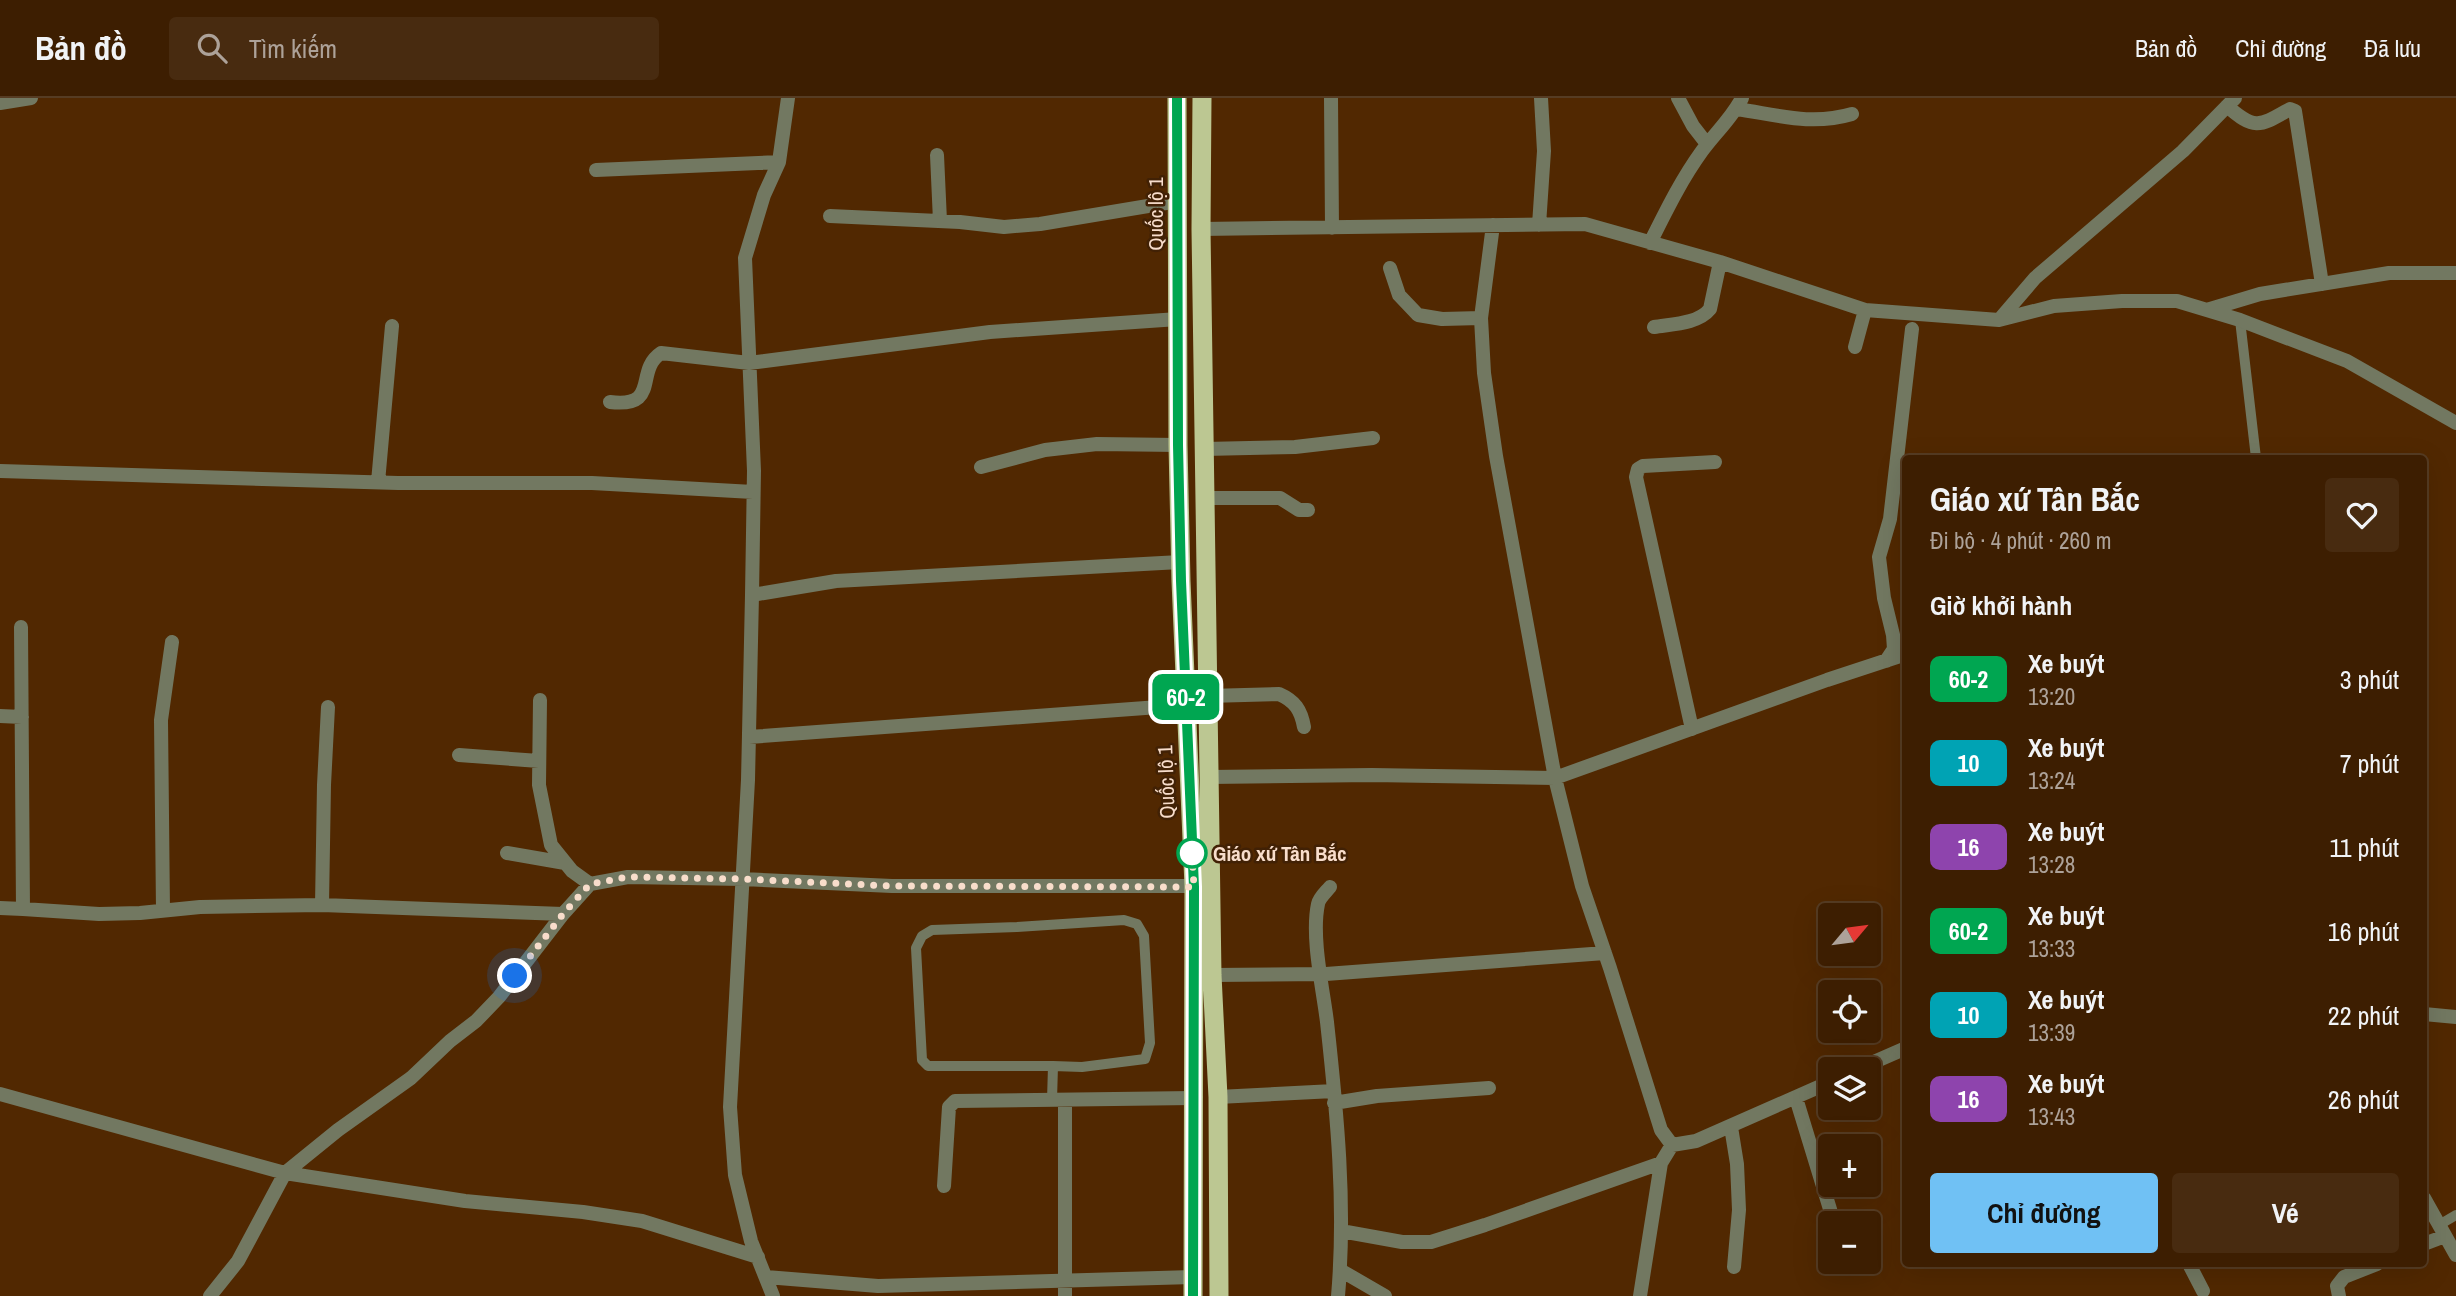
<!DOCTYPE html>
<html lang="vi">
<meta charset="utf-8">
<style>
:root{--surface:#3d1e01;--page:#482b10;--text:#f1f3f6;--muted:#ada299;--line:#563c23;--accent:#70c1f4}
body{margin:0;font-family:"Archivo Narrow",sans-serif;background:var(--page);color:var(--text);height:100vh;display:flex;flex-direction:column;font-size:26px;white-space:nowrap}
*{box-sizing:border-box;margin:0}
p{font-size:23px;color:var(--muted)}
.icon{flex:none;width:38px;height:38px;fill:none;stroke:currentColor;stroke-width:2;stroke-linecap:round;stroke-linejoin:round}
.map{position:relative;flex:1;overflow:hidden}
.panel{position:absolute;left:1902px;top:357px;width:525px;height:812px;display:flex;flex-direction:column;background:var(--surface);border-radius:7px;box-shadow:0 7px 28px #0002,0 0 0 2px var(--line)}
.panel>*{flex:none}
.badge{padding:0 14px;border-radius:10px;font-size:24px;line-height:46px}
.needle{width:46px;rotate:61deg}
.controls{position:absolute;left:1818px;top:805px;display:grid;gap:14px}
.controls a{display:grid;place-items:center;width:63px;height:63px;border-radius:7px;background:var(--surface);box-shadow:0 7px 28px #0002,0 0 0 2px var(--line);font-size:35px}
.you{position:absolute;width:35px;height:35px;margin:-18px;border:5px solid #fff;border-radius:50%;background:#1a73e8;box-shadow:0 0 0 10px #1a73e833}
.map>.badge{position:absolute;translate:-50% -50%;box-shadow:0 0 0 4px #fff}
h2{padding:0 28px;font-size:26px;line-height:63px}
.round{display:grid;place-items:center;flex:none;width:74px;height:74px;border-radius:7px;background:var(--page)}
.overview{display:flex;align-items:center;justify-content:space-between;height:119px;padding:0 28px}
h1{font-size:33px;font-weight:700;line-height:52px}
.cta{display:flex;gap:14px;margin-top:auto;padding:14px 28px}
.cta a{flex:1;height:80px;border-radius:7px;background:var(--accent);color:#111;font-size:28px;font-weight:700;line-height:80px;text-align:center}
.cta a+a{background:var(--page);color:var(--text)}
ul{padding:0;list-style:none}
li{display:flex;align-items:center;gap:21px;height:84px;padding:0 28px}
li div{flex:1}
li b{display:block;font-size:26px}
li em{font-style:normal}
li .badge{min-width:77px;font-weight:700;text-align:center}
header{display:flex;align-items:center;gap:42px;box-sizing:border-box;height:98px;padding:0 35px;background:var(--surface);border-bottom:2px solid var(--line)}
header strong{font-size:33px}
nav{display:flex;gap:38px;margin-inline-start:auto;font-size:24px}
.search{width:490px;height:63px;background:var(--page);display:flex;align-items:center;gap:18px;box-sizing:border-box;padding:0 24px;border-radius:7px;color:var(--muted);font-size:26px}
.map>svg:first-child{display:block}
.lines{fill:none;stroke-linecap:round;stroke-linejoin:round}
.service{stroke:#727861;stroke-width:10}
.minor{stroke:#727861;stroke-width:14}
.trunk{stroke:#bcc792;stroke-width:19}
.line-casing{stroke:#fff;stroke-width:16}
.line{stroke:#00a651;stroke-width:10}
.walk{stroke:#f8ddcb;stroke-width:7;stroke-dasharray:0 12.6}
.stop-dot{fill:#fff;stroke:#00a651;stroke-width:3.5}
.labels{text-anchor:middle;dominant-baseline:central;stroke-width:5;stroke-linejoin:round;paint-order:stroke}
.street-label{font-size:21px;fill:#f8ddcb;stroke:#412105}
.stop-label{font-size:21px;font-weight:bold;fill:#f8ddcb;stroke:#412105;text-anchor:start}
</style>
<header>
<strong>Bản đồ</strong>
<div class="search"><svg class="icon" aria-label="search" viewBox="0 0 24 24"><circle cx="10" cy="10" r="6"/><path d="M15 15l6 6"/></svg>Tìm kiếm</div>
<nav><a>Bản đồ</a><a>Chỉ đường</a><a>Đã lưu</a></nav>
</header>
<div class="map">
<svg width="2456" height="1198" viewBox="0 0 2456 1198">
<rect width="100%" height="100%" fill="#512801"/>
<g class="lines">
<path class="service" d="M2240,222L2256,360
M1052,1002L1053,968L1082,969L1145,961L1150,945L1144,838L1137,826L1124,822L1017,829L932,832L922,838L916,850L922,962L928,968H1053
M2439,1127L2456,1117"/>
<path class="minor" d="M1331,0L1332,130
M1678,0L1693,28L1707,46
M0,5L31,0
M2227,8C2255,33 2260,28 2290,11L2295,13L2322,186
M1737,11C1778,17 1811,28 1852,16
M937,57L940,123
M596,72L779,64
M830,118L960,124L1004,129L1040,126L1178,103
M1493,127L1481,220L1484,275L1496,358L1555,680L1582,788L1610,870L1661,1032L1672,1047L1696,1043L1830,984
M1539,127L1544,53L1541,0
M1201,131L1585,126L1720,164L1865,212L1999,222L2054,208L2122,203H2177L2240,222L2347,263L2456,325
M1650,145C1666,113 1681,82 1702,53C1715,35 1732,20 1742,0
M1390,170L1399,197L1418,217L1442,221L1481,220
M2210,211L2260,196L2389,175H2456
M1999,222L2035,180L2183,53L2235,0
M1654,229C1672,226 1698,226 1710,211L1720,164
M1855,249L1865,212
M610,304C661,310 634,273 661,255L749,265L990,234L1178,221
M1204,351L1295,349L1373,340
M981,369L1045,352L1097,346L1178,347
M0,373L398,385H592L753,394
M378,384L392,228
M1205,400H1280L1299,412H1308
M752,497L836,483L1180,464
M21,529L23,811L99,816L140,815L200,809L322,807L563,816
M1886,563L1894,551L1893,537L1884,500L1879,459L1890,421L1912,231
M1208,598L1279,596C1295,603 1301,612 1304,629
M540,602L539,687L551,747L572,773L590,786
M0,618L22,619
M1692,631L1636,379L1638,371L1643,368L1715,364
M749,639L1186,607
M459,657L539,663
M1209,679L1372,677L1555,680L1827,582L1906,556
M507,755L565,765
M1330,789C1326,794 1319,800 1318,806C1311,839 1323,891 1327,924C1337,1015 1346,1107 1338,1198
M322,807L324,687L328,609
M0,810L23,811
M163,812L161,622L172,544
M1212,877L1326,876L1605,855
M2424,916L2456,919
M1858,971L1906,950
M0,996L285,1075L465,1103L583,1114L642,1123L758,1159
M1218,999L1334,993
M1796,1000L1833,1121
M1065,1002V1198
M1334,1005L1377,998L1489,990
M1731,1029L1737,1066L1739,1112L1734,1169
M944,1088L949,1009L955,1003L1193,1000
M2424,1100L2456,1157
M1341,1133L1402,1144H1431L1485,1127L1661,1065
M2424,1146L2445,1138
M2189,1166L2203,1193
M1340,1172L1385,1198
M766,1179L878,1188L1193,1179
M210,1198L238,1163L285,1075L338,1032L411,980L450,943L476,923L499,899L563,816L590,786L628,779L743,781L892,788H1194
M773,1198L751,1143L735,1077L730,1009L748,682L752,497L754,373L745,160L764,97L779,64L788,0
M1640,1198L1661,1065L1672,1047
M2339,1198L2337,1188L2344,1179L2377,1166"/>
<path class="trunk" d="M1177,0L1178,347L1181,483L1194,788L1193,1198
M1202,0L1201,131L1212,877L1218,999L1219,1198"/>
</g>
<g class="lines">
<defs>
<path id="line" d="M1177,0L1178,347L1181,483L1194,789L1193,1198"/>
</defs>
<use href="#line" class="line-casing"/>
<use href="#line" class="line"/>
<path class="walk" d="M515,878L563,816L590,786L628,779L743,781L892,788L1194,789L1192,755"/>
</g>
<circle class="stop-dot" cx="1192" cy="755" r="14"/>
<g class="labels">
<g class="street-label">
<text transform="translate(1155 116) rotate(-90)">Quốc lộ 1</text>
<text transform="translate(1166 684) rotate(-92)">Quốc lộ 1</text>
</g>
<g class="stop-label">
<text x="1213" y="755">Giáo xứ Tân Bắc</text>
</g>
</g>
</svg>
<div class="controls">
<a><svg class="needle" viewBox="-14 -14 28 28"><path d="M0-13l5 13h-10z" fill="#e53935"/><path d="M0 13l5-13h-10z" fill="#ada299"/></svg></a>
<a><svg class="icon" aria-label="locate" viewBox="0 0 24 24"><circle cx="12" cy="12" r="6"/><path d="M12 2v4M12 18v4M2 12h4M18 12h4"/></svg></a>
<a><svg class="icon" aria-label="layers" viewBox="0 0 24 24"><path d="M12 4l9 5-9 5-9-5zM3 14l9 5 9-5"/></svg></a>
<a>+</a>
<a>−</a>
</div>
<div class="you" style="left:515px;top:878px"></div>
<b class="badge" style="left:1186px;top:599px;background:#00a651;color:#fff">60-2</b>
<section class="panel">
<div class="overview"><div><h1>Giáo xứ Tân Bắc</h1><p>Đi bộ · 4 phút · 260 m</p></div><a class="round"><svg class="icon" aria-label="heart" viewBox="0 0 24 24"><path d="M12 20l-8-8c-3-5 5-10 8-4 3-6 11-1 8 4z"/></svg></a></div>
<h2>Giờ khởi hành</h2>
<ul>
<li><span class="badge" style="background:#00a651;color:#fff">60-2</span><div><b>Xe buýt</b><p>13:20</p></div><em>3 phút</em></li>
<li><span class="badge" style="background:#00a3b4;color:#fff">10</span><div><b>Xe buýt</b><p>13:24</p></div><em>7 phút</em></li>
<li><span class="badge" style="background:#8e44ad;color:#fff">16</span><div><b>Xe buýt</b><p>13:28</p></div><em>11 phút</em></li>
<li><span class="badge" style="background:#00a651;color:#fff">60-2</span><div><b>Xe buýt</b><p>13:33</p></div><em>16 phút</em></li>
<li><span class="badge" style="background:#00a3b4;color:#fff">10</span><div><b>Xe buýt</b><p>13:39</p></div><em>22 phút</em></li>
<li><span class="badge" style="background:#8e44ad;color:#fff">16</span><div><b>Xe buýt</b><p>13:43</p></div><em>26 phút</em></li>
</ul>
<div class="cta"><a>Chỉ đường</a><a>Vé</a></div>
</section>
</div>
